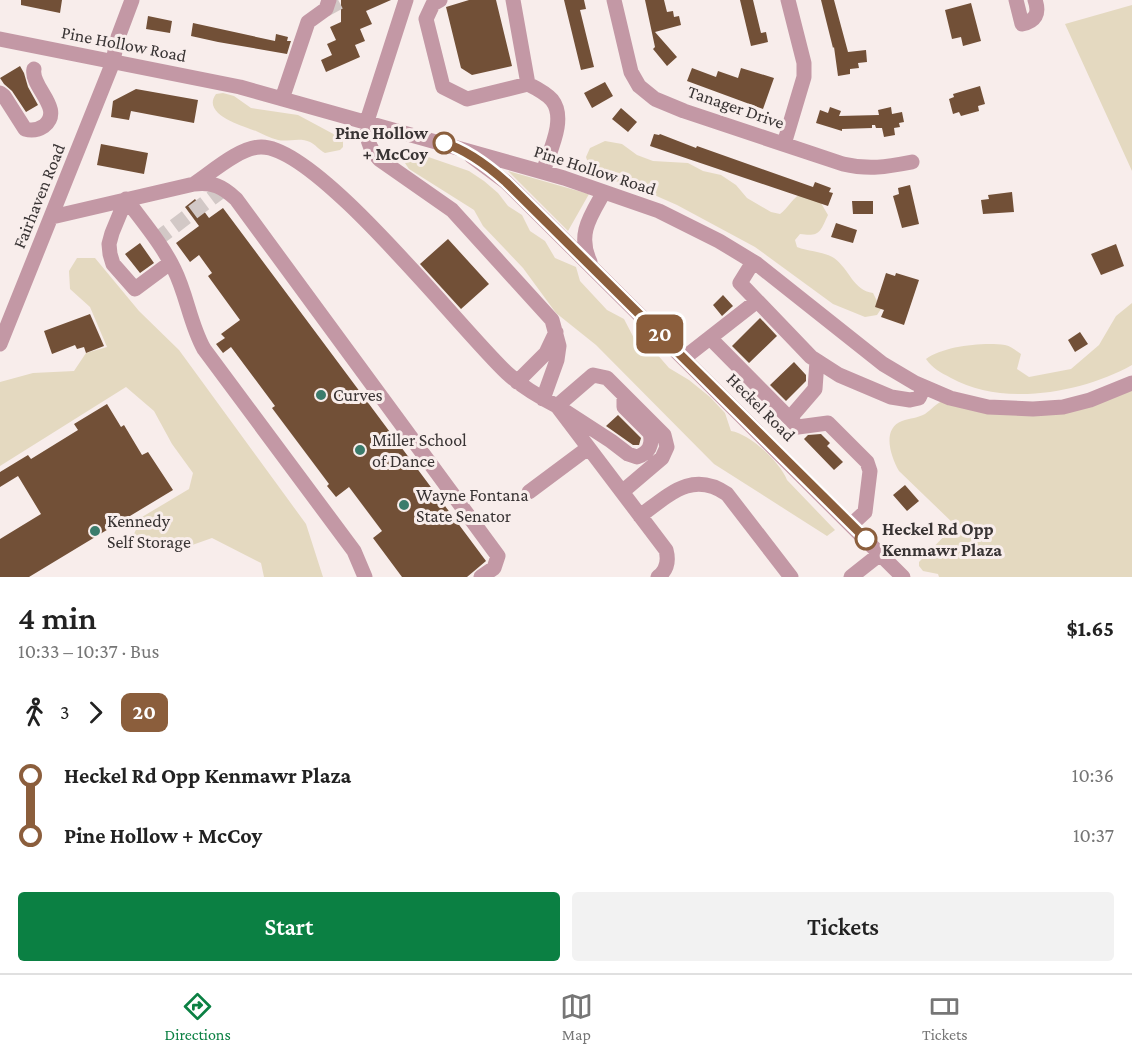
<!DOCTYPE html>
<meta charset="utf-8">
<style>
:root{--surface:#fff;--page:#f2f2f2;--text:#222;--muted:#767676;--line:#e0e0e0;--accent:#0b8043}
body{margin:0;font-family:"Crimson Pro",serif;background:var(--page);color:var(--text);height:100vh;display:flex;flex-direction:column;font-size:22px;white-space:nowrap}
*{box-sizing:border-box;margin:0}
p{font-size:20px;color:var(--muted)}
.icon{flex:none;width:33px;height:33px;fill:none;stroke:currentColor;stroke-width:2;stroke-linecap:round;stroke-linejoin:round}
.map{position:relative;height:577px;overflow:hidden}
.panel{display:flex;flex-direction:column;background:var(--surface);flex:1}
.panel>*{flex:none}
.badge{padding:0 12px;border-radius:9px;font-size:21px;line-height:39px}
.map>.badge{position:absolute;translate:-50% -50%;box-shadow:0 0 0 3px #fff}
.legs{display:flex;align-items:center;gap:9px;height:66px;padding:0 18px;font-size:20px}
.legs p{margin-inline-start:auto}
.summary{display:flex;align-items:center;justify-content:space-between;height:102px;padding:0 18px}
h1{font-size:33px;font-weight:600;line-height:45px}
.primary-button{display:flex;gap:12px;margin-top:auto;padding:12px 18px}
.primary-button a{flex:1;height:69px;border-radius:6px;background:var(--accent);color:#fff;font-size:24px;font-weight:600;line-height:69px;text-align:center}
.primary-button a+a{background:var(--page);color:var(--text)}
ul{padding:0 18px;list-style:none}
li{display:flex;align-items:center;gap:21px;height:60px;font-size:22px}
li i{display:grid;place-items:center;width:9px;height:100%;margin:0 8px;background:currentColor}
li i::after{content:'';width:15px;height:15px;margin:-8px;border:4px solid;border-radius:50%;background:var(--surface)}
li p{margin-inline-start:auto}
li:first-child i{background:linear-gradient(#0000 50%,currentColor 0)}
li:last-child i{background:linear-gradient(currentColor 50%,#0000 0)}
.menu{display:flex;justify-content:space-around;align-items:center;height:84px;border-top:2px solid var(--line);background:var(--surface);font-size:16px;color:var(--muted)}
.menu a{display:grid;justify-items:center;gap:3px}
.menu .active{color:var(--accent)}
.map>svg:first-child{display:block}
.green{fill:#e4d9c0}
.building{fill:#725037}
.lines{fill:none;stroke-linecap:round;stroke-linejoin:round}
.minor-tunnel{stroke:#d2c8c6;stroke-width:15;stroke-dasharray:15 8;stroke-linecap:butt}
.minor{stroke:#c398a5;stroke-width:15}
.line-1-casing{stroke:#fff;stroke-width:14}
.line-1{stroke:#8b5e3c;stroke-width:9}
.stop-1-dot{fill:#fff;stroke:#8b5e3c;stroke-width:3}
.poi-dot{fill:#3b7c6c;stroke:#f8edeb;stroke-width:2}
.labels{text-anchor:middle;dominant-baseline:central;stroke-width:6;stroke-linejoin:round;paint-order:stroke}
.street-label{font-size:18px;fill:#393434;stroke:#f8edeb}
.stop-label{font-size:18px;font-weight:bold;fill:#393434;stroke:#f8edeb;text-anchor:end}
.poi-label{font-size:18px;fill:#393434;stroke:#f8edeb;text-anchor:start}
</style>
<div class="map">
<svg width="1132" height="577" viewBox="0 0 1132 577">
<rect width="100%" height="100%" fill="#f8edeb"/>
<path class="green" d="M1132,5V171L1065,24Z
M223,93L234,96L251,108L298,115L339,137L343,141V147L340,150L325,153C319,150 315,144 310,142C300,137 288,142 278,140C270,138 263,134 256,131C242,126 201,114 216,94Z
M605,141L622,144L637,155L653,161L688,163L703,171L721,175L736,185L747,198L771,212L780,214C788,208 791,200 799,195L818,198L828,215C820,232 820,237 800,234L795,240L797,247C809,252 823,251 834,258C850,270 853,290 873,293L881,309L877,315L865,317L833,304L755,247L677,205L652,194L612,180L589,166L586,157L590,148Z
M411,151L469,171L484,181L498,193L508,206L522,215L530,231L545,241L555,258L576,267L580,281L607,310L624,319L637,344L656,353L669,368L689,380L710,397L725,413L731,431C750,434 780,462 787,480L835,530L827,536L714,464L596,345L556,313L523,268L483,226L474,210L409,169L405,163V156Z
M508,171L589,194L568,231Z
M77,258H95L139,311L179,350L306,524L323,577H264L261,563L212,538L181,549L133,536L142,517L189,489L193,473L172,444L154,411L126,387L0,466V382L33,373L74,371L86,353L107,347L90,307L70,289L69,271Z
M1132,303V365C1082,393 1003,407 951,378C940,372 933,369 926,359C944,346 983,342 1005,345C1011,346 1016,351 1021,354L1017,369L1029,377L1071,369L1099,345L1116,316Z
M1132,386V577H939L938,574L923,571L919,566V562L955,525L899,471C891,457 881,429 902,421C910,418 918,418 925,414C932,409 936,403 945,400L1019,410Z"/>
<path class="building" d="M21,0H62L60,13L21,5Z
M341,0H391L366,11L372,24L360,29L365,41L355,45L360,57L326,72L321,60L332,55L327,44L336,40L330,27L341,22Z
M469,0H496L512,66L472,75L461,68L446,7Z
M564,0H584L586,9L580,10L594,67L581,70Z
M645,0H664L667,12L673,11L674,17L679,16L681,25L655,32L677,57L667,66L653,49L655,47Z
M740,0H753L761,33L766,32L768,42L751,46Z
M821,0H834L848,52L866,50L867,62L858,63L859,68L850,69V74L838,76L834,47L833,48Z
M971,3L981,41L963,46L961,37L952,39L945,10Z
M148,16L172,21L170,33L146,29Z
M193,23L275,41L276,34L288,37L287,41H291L290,44L287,54L218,42L191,36Z
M20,66L24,73L28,87L38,105L26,112L12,91L4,84L0,78Z
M692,68L716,77L718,71L738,78L741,68L774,78L763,109L687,81Z
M605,82L613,96L592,108L584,93Z
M980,86L985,104L978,106L979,111L961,116L959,112L953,114L949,99L954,97L953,94Z
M136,89L198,100L194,123L131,111L129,120L111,117L113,101Z
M830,107L841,111L839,116L879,115L878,110L891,107L892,114L902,112L904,122L899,123L900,127L894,128L895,135L884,137L882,128H876L875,125H872V128L842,129V131L816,123L820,110L828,113Z
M621,108L637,122L628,132L612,119Z
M654,134L659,135L660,134L696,148L697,146L813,187L815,182L831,188L829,192L833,193L828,206L650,146Z
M101,144L148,153L144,174L97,165Z
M910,185L919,224L902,228L893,196L899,194L898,188Z
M1012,192L1014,212L983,214L981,200L989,199L988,195Z
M195,199L209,218L223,208L486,561L467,577H402L373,538L382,531L349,487L336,497L327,486L329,484L272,408L275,406L231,347L223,353L216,344L225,338L221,334L240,320L208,276L212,273L199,255L190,262L176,243L199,226L185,207Z
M852,201H873V214H853Z
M836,223L857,230L853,243L831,237Z
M448,239L489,284L461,309L420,264Z
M140,243L154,263L140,273L125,254Z
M1116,244L1124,266L1101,275L1091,254Z
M886,273L895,276L896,273L919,280L904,325L881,317L884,310L875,307Z
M723,295L733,306L722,316L713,305Z
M90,314L104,346L86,353L84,347L77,349L75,345L52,354L44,331Z
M760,318L777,336L749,363L732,346Z
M1080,332L1088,344L1075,352L1068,340Z
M794,362L806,375V381L786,401L770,385Z
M107,404L121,427L124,425L142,455L148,452L173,490L29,577H0V539L41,514L18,476L0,487V472L28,455L31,459L78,430L74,424Z
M618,415L641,438L639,445H633L606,426Z
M821,434L830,443L827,446L843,462L834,470L804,439L808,435Z
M905,485L919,501L907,511L893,495Z"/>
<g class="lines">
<path class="minor-tunnel" d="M326,9L343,0
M156,240L225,188"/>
<path class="minor" d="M406,0L367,121C366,137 368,147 379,159L452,210L552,320L559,346L557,360L543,399
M440,0L433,4L426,19L443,87L467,99L528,84
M513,0L528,84C536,88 546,93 552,100C567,119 549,152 543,172
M614,0L631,72L639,86L655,99L684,111L843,164C869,170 886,167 912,162
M1016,0L1022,24C1035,21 1040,14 1035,0
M0,39L240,87L564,178L659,211L719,241L757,264L883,364L915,383L950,398L988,407L1033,409L1063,407L1090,400L1132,383
M0,93L4,96L25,129C32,131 38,130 44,126C65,109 30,87 34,69
M282,99L308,22L326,9L329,0
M784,144L804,77V63L788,0
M471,156L506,182L903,577
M194,184C212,172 240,147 261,147C318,146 461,330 507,373C522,387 539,397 557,406L666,550C669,561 667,570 658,577
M126,199C143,222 162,244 174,269C187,295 190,324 204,349L354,551L365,577
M126,199L112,233L109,244L110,254L113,264L135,289L170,263
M52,217L194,184C213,182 222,186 236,199L498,556L494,568L481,577
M590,262C577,234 590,217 604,192
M753,262L740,283L811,357L839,375L891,397L910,400L919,398L924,387
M710,338L798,427L828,423L867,462L870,471L865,512L851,525
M0,344L113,62L117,40L132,0
M684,358L757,301
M517,382L546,353L556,332
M790,418L815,389L817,361
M529,492L588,448
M622,492L662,458L667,447L664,435L607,378L593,375L557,406L611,441L628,454L637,457C649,453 653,445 650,433L624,407V395
M640,516C669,495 692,470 727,494L791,577
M851,577L880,554"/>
</g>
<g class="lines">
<defs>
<path id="line-1" d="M444,143C467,150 488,166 506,182L866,539"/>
</defs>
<use href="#line-1" class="line-1-casing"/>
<use href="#line-1" class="line-1"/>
</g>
<g class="stop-1-dot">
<circle cx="444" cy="143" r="10"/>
<circle cx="866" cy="539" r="10"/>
</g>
<g class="poi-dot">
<circle cx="321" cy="395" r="6"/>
<circle cx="360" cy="450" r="6"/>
<circle cx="404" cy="505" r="6"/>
<circle cx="95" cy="531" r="6"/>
</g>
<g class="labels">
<g class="street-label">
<text transform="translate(124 44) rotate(11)">Pine Hollow Road</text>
<text transform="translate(736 107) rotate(19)">Tanager Drive</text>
<text transform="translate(595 170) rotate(18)">Pine Hollow Road</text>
<text transform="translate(39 196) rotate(-68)">Fairhaven Road</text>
<text transform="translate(761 407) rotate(45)">Heckel Road</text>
</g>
<g class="stop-label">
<text x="428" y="133">Pine Hollow<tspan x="428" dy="21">+ McCoy</tspan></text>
<text x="882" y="529" text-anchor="start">Heckel Rd Opp<tspan x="882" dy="21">Kenmawr Plaza</tspan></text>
</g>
<g class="poi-label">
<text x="333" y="395">Curves</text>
<text x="372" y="440">Miller School<tspan x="372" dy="21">of Dance</tspan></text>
<text x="416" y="495">Wayne Fontana<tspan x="416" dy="21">State Senator</tspan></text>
<text x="107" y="521">Kennedy<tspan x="107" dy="21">Self Storage</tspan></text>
</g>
</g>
</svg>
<b class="badge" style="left:660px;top:334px;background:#8b5e3c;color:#fff">20</b>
</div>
<section class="panel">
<div class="summary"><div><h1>4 min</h1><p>10:33 – 10:37 · Bus</p></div><b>$1.65</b></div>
<div class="legs"><svg class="icon" aria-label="walk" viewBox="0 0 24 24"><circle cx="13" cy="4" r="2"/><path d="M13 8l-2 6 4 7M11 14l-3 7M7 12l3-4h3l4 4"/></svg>3<svg class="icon" aria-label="forward" viewBox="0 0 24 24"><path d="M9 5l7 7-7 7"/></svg><b class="badge" style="background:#8b5e3c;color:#fff">20</b></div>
<ul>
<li><i style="color:#8b5e3c"></i><b>Heckel Rd Opp Kenmawr Plaza</b><p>10:36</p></li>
<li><i style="color:#8b5e3c"></i><b>Pine Hollow + McCoy</b><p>10:37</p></li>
</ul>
<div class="primary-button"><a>Start</a><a>Tickets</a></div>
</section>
<nav class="menu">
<a class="active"><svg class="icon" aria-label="directions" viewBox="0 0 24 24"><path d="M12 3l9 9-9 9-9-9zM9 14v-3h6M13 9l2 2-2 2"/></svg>Directions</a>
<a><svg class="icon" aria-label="map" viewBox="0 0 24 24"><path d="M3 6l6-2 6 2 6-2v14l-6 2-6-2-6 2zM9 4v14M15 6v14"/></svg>Map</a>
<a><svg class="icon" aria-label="tickets" viewBox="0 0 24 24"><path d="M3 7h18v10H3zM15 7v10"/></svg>Tickets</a>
</nav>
